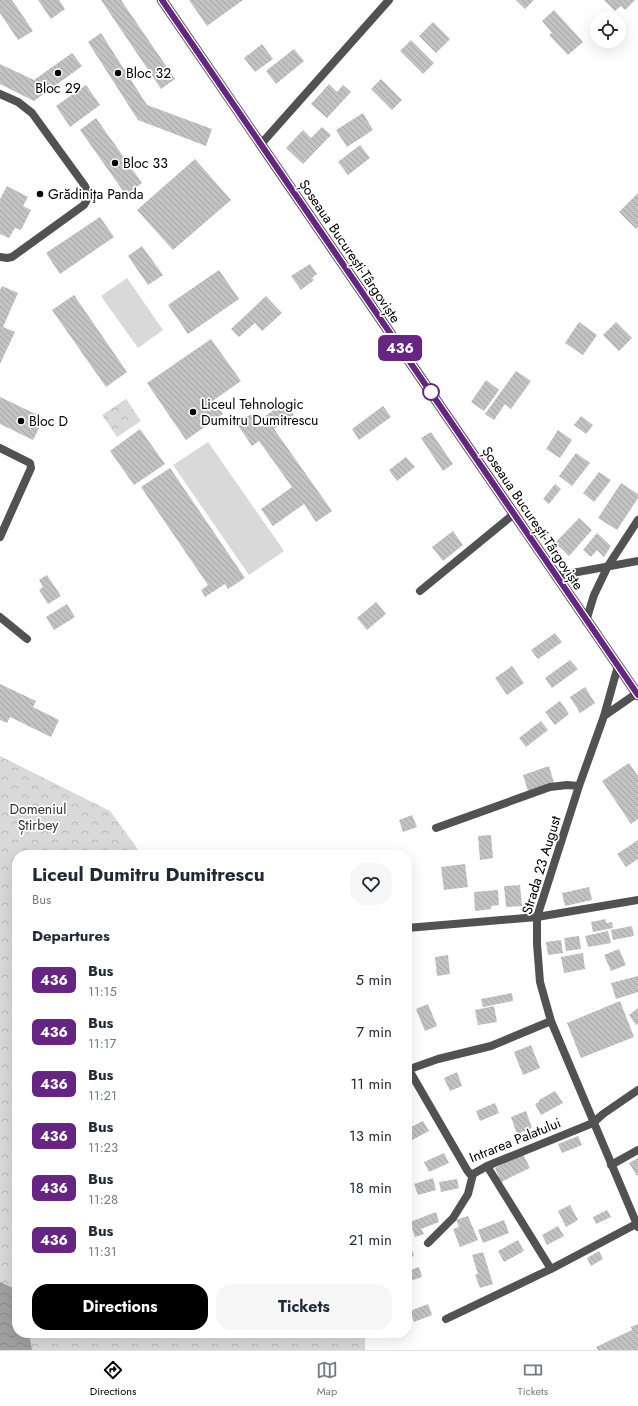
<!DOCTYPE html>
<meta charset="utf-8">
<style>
:root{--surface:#fff;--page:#f6f6f7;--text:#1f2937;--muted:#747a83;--line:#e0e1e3;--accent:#000}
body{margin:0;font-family:Jost,sans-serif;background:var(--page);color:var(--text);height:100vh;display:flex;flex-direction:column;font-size:15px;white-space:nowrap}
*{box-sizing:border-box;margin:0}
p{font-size:13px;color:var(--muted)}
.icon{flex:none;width:22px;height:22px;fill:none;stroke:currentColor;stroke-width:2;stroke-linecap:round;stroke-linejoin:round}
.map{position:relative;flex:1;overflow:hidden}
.sheet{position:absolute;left:12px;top:850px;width:400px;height:488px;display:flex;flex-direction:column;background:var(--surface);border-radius:16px;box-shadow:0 4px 16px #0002}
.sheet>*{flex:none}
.badge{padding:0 8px;border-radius:6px;font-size:14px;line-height:26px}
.controls{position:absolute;left:590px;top:12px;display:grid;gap:8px}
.controls a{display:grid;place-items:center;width:36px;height:36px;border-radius:50%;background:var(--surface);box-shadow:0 4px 16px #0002;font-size:20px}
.map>.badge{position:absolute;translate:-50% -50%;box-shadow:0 0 0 2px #fff}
h2{padding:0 20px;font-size:15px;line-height:36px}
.round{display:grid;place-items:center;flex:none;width:42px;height:42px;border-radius:16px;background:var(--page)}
.overview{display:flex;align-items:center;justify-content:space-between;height:68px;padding:0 20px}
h1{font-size:19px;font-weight:700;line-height:30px}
.button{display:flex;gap:8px;margin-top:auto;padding:8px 20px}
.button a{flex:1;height:46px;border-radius:16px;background:var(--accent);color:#fff;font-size:16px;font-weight:700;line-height:46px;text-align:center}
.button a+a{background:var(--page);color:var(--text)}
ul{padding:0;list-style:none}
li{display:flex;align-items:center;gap:12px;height:52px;padding:0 20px}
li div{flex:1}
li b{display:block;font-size:15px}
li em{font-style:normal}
li .badge{min-width:44px;font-weight:700;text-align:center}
.tabs{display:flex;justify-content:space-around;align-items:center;height:56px;border-top:1px solid var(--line);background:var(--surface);font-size:11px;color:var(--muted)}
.tabs a{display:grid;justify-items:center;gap:2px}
.tabs .active{color:var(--accent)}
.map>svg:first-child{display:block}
.grass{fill:#d9d9d9}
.park{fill:url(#park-crowns)}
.water{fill:url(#water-waves)}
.building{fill:url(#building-back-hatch)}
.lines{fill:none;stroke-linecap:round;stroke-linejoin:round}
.primary-casing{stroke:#dbdbdb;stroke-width:12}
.street{stroke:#525252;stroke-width:8}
.primary{stroke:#000;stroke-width:10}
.line-casing{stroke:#fff;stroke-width:9}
.line{stroke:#662483;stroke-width:6}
.poi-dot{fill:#000;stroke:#fff;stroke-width:1.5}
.stop-dot{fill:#fff;stroke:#662483;stroke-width:2}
.labels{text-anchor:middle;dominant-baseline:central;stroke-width:3.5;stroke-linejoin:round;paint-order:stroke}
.poi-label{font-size:14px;fill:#000;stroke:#fff;text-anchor:start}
.street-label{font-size:14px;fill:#000;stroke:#fff}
.park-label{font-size:14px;fill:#303030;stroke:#fff}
</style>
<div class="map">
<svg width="638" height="1350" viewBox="0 0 638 1350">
<defs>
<pattern id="park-crowns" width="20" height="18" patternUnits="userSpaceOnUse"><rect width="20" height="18" fill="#d9d9d9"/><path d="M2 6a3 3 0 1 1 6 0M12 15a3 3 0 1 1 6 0" fill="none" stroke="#b8b8b8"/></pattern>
<pattern id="water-waves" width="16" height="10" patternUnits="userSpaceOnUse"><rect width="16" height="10" fill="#a0a0a0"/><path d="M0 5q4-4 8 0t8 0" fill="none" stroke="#888"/></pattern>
<pattern id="building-back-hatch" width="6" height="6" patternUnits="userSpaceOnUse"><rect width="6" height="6" fill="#c2c2c2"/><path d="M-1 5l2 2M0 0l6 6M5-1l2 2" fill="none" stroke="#a5a5a5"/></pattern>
</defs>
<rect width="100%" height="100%" fill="#fff"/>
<path class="grass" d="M127,278L163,330L138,348L101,296Z
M208,442L284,551L249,575L173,465Z"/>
<path class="park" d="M126,399L141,421L117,437L102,415Z
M0,756L110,811L142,855H17V1333H365V1350H0Z"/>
<path class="water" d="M0,1282L17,1290V1333H29L32,1350H0Z"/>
<path class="building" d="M0,0H12L33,31L18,40L0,13Z
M38,0H59L65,9L51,19Z
M101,0H121L175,79L161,89Z
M189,0H243L207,26Z
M516,0H534L525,9Z
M604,0H635L625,10L621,6L615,11Z
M554,10L583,42L568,55L549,35L552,33L542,21Z
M433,22L450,39L436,53L419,36Z
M101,33L147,105L212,129L206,146L138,120L88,42Z
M411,40L434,63L423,74L400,51Z
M262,44L273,59L255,72L244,58Z
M294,49L304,61L276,84L266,71Z
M72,53L82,66L34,101L0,84V64L34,80Z
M381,79L402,100L392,110L371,89Z
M329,84L337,92L343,85L351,92L327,118L311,104Z
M86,85L100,105L70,127L56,106Z
M363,113L373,130L347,147L336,130Z
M96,118L142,183L126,195L80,130Z
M322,127L331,135L303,164L286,148L303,130L311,138Z
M360,145L370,158L348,175L338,162Z
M195,159L231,200L173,250L137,210Z
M7,186L28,197L23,206L31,210L21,230L15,228L9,238L0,234V199Z
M638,193V227L636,229L619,212Z
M100,217L114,237L60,274L46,253Z
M142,246L163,275L148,285L128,256Z
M310,264L317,274L312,278L314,280L301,290L291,276Z
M219,270L239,299L188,334L168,305Z
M2,286L18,293L3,327L15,332L0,364V290Z
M74,295L127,372L106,387L52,310Z
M266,296L282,313L262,331L255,323L239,337L231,329Z
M579,322L597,335L583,355L565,343Z
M616,322L632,338L619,351L603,335Z
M211,339L241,381L214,400L223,414L186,440L147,383Z
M516,371L531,381L511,409L505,404L494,420L485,414Z
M486,380L499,390L484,411L471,402Z
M0,397L44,418L33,440L0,424Z
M285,403L294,415L274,429L332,511L316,522L304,504L273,526L261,509L292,487L259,441L252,446L237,424L251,414L260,427L269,421L265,416Z
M383,406L391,417L359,440L352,429Z
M581,416L593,425L586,434L574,425Z
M140,429L165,464L134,485L110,451Z
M558,430L572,440L560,458L546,449Z
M431,432L453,464L443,471L421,438Z
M576,453L590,463L572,486L559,476Z
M406,457L415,467L397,481L389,470Z
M170,468L245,578L228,589L225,584L205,597L201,590L208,585L141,487Z
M599,472L611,480L594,502L583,493Z
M621,483L638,494V498L617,530L598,518Z
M555,484L561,489L549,504L543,499Z
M579,518L592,530L569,556L555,543Z
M453,531L463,545L443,561L432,547Z
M597,533L611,546L604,557L597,550L591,557L583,550Z
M47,575L61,596L48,604L39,590L43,587L39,580Z
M376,602L386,614L367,630L357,618Z
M67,604L75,617L54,630L46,617Z
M555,633L562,642L538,659L531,650Z
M570,660L578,669L552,688L545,678Z
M512,666L524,683L507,695L495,678Z
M0,684L36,701L33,707L59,720L51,737L10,717L7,723L0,720Z
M585,687L595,703L580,713L570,697Z
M560,701L569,714L555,725L545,712Z
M541,721L548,730L526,747L519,738Z
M629,763L638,776V819L631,824L602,781Z
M549,766L554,783L528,791L523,775Z
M412,815L417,827L403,832L399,820Z
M491,835L493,858L480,860L478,836Z
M638,840V859L626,867L617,854Z
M465,864L468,887L444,890L441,867Z
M520,885L522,906L506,907L504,886Z
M589,887L592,900L565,906L562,893Z
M498,890L499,905L491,906V909L475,911L474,892Z
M606,919V923L612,922L613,928L593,932L591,922Z
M632,926L634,936L613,940L611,930Z
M608,931L611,943L588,947L585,936Z
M579,936L581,949L566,951L564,938Z
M561,940L563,953L548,955L546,942Z
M619,949L626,965L611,971L604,955Z
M583,953L585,969L564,973L561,957Z
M448,955L450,974L437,976L435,957Z
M638,976V992L616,999L611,983Z
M512,993L513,1001L483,1007L481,999Z
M620,1001L634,1037L581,1058L567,1023Z
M428,1004L437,1026L425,1031L416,1009Z
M494,1006L497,1022L478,1025L475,1010Z
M638,1008V1024L636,1025L629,1015Z
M531,1045L540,1068L523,1075L514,1052Z
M457,1072L462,1086L450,1091L444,1078Z
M555,1091L563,1103L541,1115L535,1104L539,1102V1100Z
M495,1103L499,1113L480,1121L476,1111Z
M526,1111L532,1128L517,1134L511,1117Z
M423,1121L429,1131L412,1140L407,1129Z
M578,1136L582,1145L562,1153L558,1144Z
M444,1153L449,1163L429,1172L424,1162Z
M523,1154L530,1168L501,1182L495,1168Z
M638,1158V1175L637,1176L629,1163Z
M433,1178L436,1190L418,1195L414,1184Z
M457,1179L459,1188L441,1192L439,1182Z
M570,1205L578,1220L566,1227L558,1211Z
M607,1210L611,1217L596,1224L593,1217Z
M436,1212L439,1222L421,1229L424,1234L415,1237L410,1222Z
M468,1216L478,1240L460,1247L453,1229L459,1227L456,1220Z
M504,1220L509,1233L483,1243L478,1230Z
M558,1226L564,1236L547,1245L542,1235Z
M518,1240L524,1251L504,1262L498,1251Z
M411,1247L414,1256L407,1259V1248Z
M599,1251L603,1259L591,1266L587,1258Z
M483,1252L493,1284L480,1288L475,1275L478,1274L472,1255Z
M419,1267L422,1277L407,1282V1271Z
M428,1304L432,1315L414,1322L410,1311Z
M638,1324V1350H598L596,1347L632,1330L631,1327Z"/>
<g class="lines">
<defs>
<path id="primary" d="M162,0L638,695"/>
</defs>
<use href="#primary" class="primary-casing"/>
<path class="street" d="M0,94L18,102L32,113L85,186C88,193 89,198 84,205L12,257L7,258L0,257
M261,144L389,0
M0,448L30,463L31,468L0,537
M556,576L638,561
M420,591L514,514
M0,617L27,639
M586,621L594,595L608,566L638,520
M618,666L604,716L579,786L537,917V944L540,982L551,1021L638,1227
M604,716L637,693
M436,828L550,787L567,785L579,786
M407,928L537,917L638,900
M407,1070L438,1059L491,1046L551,1021
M409,1070L467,1170L470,1174H473L487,1166L593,1123L603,1114L638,1090
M611,1165L638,1150
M487,1166L551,1269
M428,1243L453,1218L468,1194L473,1174
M446,1319L551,1269L638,1223"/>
<use href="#primary" class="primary"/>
</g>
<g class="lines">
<defs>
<path id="line" d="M162,0L638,695"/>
</defs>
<use href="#line" class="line-casing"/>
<use href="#line" class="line"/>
</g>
<g class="poi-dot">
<circle cx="58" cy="73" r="4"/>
<circle cx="118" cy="73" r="4"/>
<circle cx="115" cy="163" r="4"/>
<circle cx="40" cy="194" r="4"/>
<circle cx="193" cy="412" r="4"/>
<circle cx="21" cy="421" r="4"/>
</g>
<circle class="stop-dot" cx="431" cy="392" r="8"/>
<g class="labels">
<g class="poi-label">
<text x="126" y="73">Bloc 32</text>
<text x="58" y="88" text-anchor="middle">Bloc 29</text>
<text x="123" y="163">Bloc 33</text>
<text x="48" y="194">Grădiniţa Panda</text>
<text x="201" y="404">Liceul Tehnologic<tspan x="201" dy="16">Dumitru Dumitrescu</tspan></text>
<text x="29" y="421">Bloc D</text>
</g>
<g class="street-label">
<text transform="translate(350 251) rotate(56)">Șoseaua București-Târgoviște</text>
<text transform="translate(533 518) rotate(56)">Șoseaua București-Târgoviște</text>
<text transform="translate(541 865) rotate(-73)">Strada 23 August</text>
<text transform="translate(515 1140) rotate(-22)">Intrarea Palatului</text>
</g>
<g class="park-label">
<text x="38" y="809">Domeniul<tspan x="38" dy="16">Știrbey</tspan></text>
</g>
</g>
</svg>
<div class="controls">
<a><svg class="icon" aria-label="locate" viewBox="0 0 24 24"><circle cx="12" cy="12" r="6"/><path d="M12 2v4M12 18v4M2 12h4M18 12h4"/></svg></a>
</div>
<b class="badge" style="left:400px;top:348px;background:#662483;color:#fff">436</b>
<section class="sheet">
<div class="overview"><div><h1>Liceul Dumitru Dumitrescu</h1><p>Bus</p></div><a class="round"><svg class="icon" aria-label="heart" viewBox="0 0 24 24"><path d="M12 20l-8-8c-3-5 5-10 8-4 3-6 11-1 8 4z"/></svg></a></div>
<h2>Departures</h2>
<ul>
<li><span class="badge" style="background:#662483;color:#fff">436</span><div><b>Bus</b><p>11:15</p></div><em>5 min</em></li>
<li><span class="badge" style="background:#662483;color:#fff">436</span><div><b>Bus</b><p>11:17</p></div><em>7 min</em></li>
<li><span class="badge" style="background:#662483;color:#fff">436</span><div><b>Bus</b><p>11:21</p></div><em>11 min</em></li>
<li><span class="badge" style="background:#662483;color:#fff">436</span><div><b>Bus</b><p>11:23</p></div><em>13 min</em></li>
<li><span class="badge" style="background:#662483;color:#fff">436</span><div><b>Bus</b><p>11:28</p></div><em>18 min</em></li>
<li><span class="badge" style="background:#662483;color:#fff">436</span><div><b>Bus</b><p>11:31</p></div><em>21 min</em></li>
</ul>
<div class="button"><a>Directions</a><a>Tickets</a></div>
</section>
</div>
<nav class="tabs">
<a class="active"><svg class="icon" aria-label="directions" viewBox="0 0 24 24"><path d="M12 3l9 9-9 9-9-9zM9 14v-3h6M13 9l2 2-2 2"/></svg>Directions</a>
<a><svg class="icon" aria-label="map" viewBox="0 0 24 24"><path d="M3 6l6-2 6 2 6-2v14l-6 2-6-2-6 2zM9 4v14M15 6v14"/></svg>Map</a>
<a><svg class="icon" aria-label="tickets" viewBox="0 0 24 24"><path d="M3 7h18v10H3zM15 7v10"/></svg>Tickets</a>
</nav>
